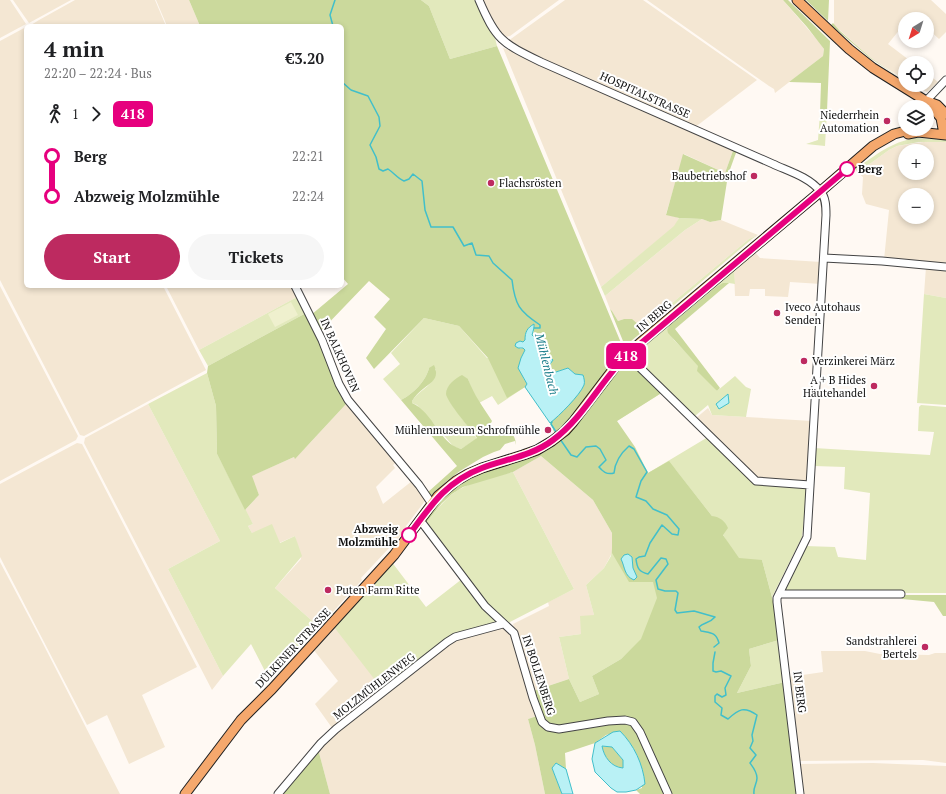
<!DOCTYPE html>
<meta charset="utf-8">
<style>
:root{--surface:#fff;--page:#f6f6f6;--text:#202124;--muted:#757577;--accent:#bd2a60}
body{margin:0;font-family:"PT Serif",serif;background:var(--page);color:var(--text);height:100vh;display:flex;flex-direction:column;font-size:15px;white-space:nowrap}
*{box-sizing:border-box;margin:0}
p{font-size:13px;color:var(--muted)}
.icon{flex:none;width:22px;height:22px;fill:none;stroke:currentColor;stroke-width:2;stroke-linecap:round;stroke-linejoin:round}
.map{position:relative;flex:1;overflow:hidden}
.sheet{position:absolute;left:24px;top:24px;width:320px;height:264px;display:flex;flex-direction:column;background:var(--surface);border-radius:6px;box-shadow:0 2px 6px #0003}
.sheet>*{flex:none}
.badge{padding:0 8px;border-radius:6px;font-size:14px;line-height:26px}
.needle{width:26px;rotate:218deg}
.controls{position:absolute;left:898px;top:12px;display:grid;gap:8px}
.controls a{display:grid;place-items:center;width:36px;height:36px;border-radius:50%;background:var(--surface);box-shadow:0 2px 6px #0003;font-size:20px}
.map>.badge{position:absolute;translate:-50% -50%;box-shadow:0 0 0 2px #fff}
.legs{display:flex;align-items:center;gap:6px;height:44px;padding:0 20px;font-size:13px}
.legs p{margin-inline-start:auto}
.head{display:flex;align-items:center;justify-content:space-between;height:68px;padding:0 20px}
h1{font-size:22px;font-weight:700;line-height:30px}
.primary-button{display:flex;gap:8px;margin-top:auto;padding:8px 20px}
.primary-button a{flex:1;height:46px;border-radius:24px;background:var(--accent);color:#fff;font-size:16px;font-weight:700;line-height:46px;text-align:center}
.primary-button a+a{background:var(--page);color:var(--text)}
ul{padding:0 20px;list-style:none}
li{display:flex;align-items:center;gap:14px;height:40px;font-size:15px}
li i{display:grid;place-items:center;width:6px;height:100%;margin:0 5px;background:currentColor}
li i::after{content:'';width:10px;height:10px;margin:-5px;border:3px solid;border-radius:50%;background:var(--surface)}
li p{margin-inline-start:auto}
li:first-child i{background:linear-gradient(#0000 50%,currentColor 0)}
li:last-child i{background:linear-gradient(currentColor 50%,#0000 0)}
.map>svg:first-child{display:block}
.farmland{fill:#f4e7d3;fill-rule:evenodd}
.green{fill:#e2e9bc}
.forest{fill:#cbd99c}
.pitch{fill:#eff0ce}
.water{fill:#b9f1f5;stroke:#41bfca;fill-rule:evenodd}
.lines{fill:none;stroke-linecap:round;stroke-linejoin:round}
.stream{stroke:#41bfca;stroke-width:1.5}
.minor-casing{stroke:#434343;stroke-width:9}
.major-casing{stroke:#212121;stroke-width:11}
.minor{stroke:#fff;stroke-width:7}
.major{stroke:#f5a86d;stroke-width:9}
.line-1-casing{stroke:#fff;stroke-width:9}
.line-1{stroke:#e6007e;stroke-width:6}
.poi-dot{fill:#bd2a60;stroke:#fff;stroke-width:1.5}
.stop-1-dot{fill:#fff;stroke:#e6007e;stroke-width:2}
.labels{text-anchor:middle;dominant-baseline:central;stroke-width:4;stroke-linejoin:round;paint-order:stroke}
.street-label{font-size:11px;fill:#101010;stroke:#fff}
.poi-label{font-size:11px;fill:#101010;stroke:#fff;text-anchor:end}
.stop-label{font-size:11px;font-weight:bold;fill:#101010;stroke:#fff;text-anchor:start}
.water-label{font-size:12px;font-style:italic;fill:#1a7d8a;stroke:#fff}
</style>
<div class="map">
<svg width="946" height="794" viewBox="0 0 946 794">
<rect width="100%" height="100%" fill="#fff9f3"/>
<path class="farmland" d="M0,0H10L26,24L0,38Z
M13,0H71L29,23Z
M75,0H155L166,26H32L31,25L39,20Z
M156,0H189L200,26H167Z
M482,0H559L510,36L505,37L492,21Z
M565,0H643L757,80L694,128L519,49L508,41Z
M647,0H783L819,42L824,49L823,56L775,93L774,89L769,86Z
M834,0H931L946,14V32L939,39L927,28V19H918L912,14L908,19H905V23L888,44L913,63H905V80L871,58L834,25Z
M26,27V286H163L206,370L84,436L80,435L0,280V41Z
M503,48L510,50L551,70L734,148L725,173L684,154L666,214L679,218L675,226L601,287Z
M927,73L938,82L927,92L913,85H927Z
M930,141L946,142V266L884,260L889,210L866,204L862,194L863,177L856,171L871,163L889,150L897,146ZM905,151H927V173H905ZM905,195H927V217H905Z
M702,219L710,222L721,220L758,235L749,239L641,329L638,325L624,319L618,321L612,311L610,309L605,296L685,230Z
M755,252L760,258L821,262V284L790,282L788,297L765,296V289H750L749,296H735L734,272Z
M926,267L946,268V298L924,294Z
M0,286L78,436L76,440L0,481Z
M166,286H292L297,297L199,350Z
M347,403L397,462L393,465L395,468L376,487L383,504L412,481L423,495L425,501L406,526L404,532L361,578L362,580L319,627L275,588L301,559L295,536L279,543L252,533L248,526L253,524L245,510L259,495L251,476L294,457L295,458L308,445Z
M148,404L220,541L168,569L223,676L212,690L84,443L85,438Z
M708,408L712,415L812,421L807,481L806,482L760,480L696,420V418Z
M77,443L82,444L197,667L142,695L165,747L129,764L107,715L87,725L0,557V484Z
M541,456L593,500L612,533V553L604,568L586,585L594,615L581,634L559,637L569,679L533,691L540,715L528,719L535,745L545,794H330L318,749L335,732L315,704L338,681L313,649L334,627L420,659L455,635L504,627L512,634L522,654L513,624L549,606L548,602L574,589L513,472Z
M0,562L38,634L120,794H0Z
M821,651H865L880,654L929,655L935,653H946V763L923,760L797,761L789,677L823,672Z
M873,763L946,766V794H802L798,764Z"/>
<path class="green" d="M421,0H477L495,38L497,46L450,59L429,6Z
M827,111L825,146L806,144L818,140L820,113Z
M916,138L946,140V142H919L897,146L889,150L871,163L856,171L855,169C877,155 890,142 916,138Z
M679,218L702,219L685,230L605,296L601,287L674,226Z
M758,235L752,239L642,332L641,329L749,239Z
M747,257L749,259L734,272L735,284L729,283L716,287L670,325L667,329L674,340L699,366L717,391L735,376L746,387L751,389L746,417L712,415L708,405L695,416H691L631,358L636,350Z
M924,294L946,298V405L917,403Z
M297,297L306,313L208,366L199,350Z
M424,318L459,326L487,358L545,347L525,387L498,405L492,396L479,403L471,388L468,379L450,402L477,439L461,449L454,447L417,405L412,403V401C421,388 436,385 436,369L429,368C426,381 413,394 401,400L383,379L400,364L391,353Z
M207,373L216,406L217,454L253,524L248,526L252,533L272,524L280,543L295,536L302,556L275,588L319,627L270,681L251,644L223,676L168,569L220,541L148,404Z
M663,392L617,421L615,427L648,473L708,437L754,482L805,486L807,489L802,537L772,597L762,560L742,567L712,516L675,469L665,591L642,639L621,659L592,676L599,694L580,702L569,679L559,637L581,634L580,616L594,615L586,585L604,568L611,556L614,532L593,499L548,448Z
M921,405L946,407V593H786L784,590L805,546L835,547L838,557L866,560L870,493L844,489L845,467L814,466V448L930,455L934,432L918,431L919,407Z
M513,472L574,589L506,624L486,605L426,523C434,513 442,503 451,495C467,482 494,477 513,472Z
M391,561L426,607L462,579L498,622L497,625L455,635L420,659L382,689L334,627Z
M779,640L785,682L737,693L751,666L749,649Z"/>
<path class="forest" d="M189,0H421L429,6L450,59L497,46L624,350L568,421L555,434L550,423L576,396L575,374L568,368L556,372L550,371L544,343L537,340L532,335L534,331L525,334V340L520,349L523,348L525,350L521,358L523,378L527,384L525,387L507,398L488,358L459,326L424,318L374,369L366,358L386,329L374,317L390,299L369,281L320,332L311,315L348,284L342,277V26H200Z
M783,0H788L830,41L827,111L820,113L821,83L789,82L823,56L824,49L807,27Z
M806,0H829L828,21Z
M833,23L840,31L871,58L905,81L870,58L831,25Z
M734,148L737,150L728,175L721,220L710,222L702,219L679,218L666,215L683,154L725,173Z
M723,283H729L675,329L720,388L717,391L697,371L698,366L668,333L667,329L670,325L716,287Z
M610,309L612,311L618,321L624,319H632L639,325L642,332L625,346Z
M306,313L347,403L295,459L294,457L252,476L259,495L245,510L217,454L216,406L207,373L208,366Z
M627,359L663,392L617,421L635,447L648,473L669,461L712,516C720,517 725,521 728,528L723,535L739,558L762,560L773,601L779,640L749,649L751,666L737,693L785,682L799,794H671L634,720L560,728L550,725L544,721L533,691L569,679L580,702L599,694L592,676L621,659L641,639L657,598L653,582H629L612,553V533L593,500L541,456L513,472L463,487L452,494L442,503L426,523L425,519L439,498L462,479L552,444Z
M434,365C440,378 432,382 423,389C419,392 415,396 412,401V403C434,413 439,443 461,449L477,438C471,430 447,402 446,394C446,385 456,378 462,375L468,379C474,395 483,407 492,421L490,425L498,433L504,432L503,427C510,429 516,437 516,445L515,441L505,444L500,450L494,452L483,457L460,471L447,481L430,497L427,493L457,466L401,400C413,394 426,381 429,368Z
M899,595H946V616H943L934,602L902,599Z
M537,716L560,732L580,730L625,722L632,724L637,730L666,794H640L636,790L642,788L638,757L633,748L620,731L606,735L595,743L565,753L566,769L556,763L552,768L562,794H545L535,745L528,719Z
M602,746L612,747L623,760V768C611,767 604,757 602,746Z
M318,749L330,794H279Z"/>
<path class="pitch" d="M291,302L298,315L275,327L268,314Z"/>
<path class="water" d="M534,324V328L532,335L537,340L544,343L545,353L553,360L548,367L550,371L556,372L568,368L575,374L583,375C584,378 585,382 584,385C580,395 559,416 550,423L525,387L527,384L518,368L521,358L525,350L523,348H518L515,346L516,343L520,341L523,342L525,340C525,332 527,328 534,324Z
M728,394L729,403L719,409L716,404Z
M628,554L632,557L633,568L637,577L634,580C624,576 625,567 621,559L624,555Z
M620,731C634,745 643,764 645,784L636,790L626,792H617L611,788L595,772L592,759L595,743L613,732ZM602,746L612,747L623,760V768C611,767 604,757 602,746Z
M556,763L566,769L573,794H562L552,768Z"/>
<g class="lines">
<path class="stream" d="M333,26L330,15L335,0
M342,82L351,90L368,96L379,117L380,126L370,145L376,157L379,169L383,171L388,169C394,173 397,178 404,181L409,179L413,174L422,181L425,210L431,227H453L464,246L472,243L476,255L489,256L493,263L512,280C515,305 519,311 540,325V328H534
M552,422L551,424L556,432
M560,439L571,455L577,457L586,447L596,446L600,449L606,460L599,467C603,472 607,475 614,473C615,462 621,453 629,446L634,449L647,472L641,481L636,497L646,501L653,509L667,515L679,529L678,535L672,534L662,525L650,543L645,556L639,557L636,559C637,568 639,572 648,574L661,558L666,559L668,564L656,580L658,589L665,591H676L678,593L675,610L677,613L694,611L715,617C709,624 704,622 699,627L701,631C711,633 716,632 719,643L714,647
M715,652L713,663V671L716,672L721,671L731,676L725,688L726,695L722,697L717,694L715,696V702L722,708L721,715L728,719C739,709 744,706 757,715L752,735L753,741L750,748L756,755L750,763C753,767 757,772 757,778C757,784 753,787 754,794"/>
<defs>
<path id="minor" d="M479,0C496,40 502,43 541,62L773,164C788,171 809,177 820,191C826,197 826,207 826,215L807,537L777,598V602L800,794
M926,101L946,80
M824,258L882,261L946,267
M295,286L322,340L339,384L348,400L419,485L432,504
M627,355L756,481L810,485
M420,520L485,606L514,633L533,698L542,722L548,727L559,729L608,721L625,720L633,722L640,732L668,794
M779,594H901
M278,794L321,743L336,729L447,642L455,637L503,624"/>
<path id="major" d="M797,0L849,49L873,68L926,101L937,105L946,114
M932,107L941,118L944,134
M908,134L918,132L946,135
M185,794L241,720L272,689L394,555L438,496L456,481L468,474L482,468L523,455L537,450L552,441L565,431L573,422L615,367L640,343L821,191L873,146L894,134L913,129"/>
</defs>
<use href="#minor" class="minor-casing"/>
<use href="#major" class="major-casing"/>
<use href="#minor" class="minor"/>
<use href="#major" class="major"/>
</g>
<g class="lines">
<defs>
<path id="line-1" d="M409,535C431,505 447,481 482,468C506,459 532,456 553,440C583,418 600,382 627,355L847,169"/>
</defs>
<use href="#line-1" class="line-1-casing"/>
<use href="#line-1" class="line-1"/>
</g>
<g class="poi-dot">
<circle cx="887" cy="121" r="4"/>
<circle cx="754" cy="176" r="4"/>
<circle cx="491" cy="183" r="4"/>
<circle cx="777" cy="313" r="4"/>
<circle cx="804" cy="361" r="4"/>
<circle cx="874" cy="386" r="4"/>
<circle cx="548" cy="430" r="4"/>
<circle cx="328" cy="590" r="4"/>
<circle cx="925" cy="647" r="4"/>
</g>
<g class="stop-1-dot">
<circle cx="847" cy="169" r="7"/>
<circle cx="409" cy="535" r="7"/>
</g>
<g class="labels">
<g class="street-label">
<text transform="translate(645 95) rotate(24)">HOSPITALSTRASSE</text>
<text transform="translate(654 316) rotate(-40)">IN BERG</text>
<text transform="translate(340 355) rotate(66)">IN BALKHOVEN</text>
<text transform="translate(293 648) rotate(-47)">DÜLKENER STRASSE</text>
<text transform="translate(539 675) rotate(72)">IN BOLLENBERG</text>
<text transform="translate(374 686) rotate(-38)">MOLZMÜHLENWEG</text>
<text transform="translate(800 692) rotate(83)">IN BERG</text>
</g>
<g class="poi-label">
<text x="879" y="115">Niederrhein<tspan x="879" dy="13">Automation</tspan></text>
<text x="746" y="176">Baubetriebshof</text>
<text x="499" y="183" text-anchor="start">Flachsrösten</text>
<text x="785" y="307" text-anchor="start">Iveco Autohaus<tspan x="785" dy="13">Senden</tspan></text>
<text x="812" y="361" text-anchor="start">Verzinkerei März</text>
<text x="866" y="380">A + B Hides<tspan x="866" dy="13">Häutehandel</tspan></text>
<text x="540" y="430">Mühlenmuseum Schrofmühle</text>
<text x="336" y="590" text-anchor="start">Puten Farm Ritte</text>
<text x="917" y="641">Sandstrahlerei<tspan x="917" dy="13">Bertels</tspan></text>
</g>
<g class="stop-label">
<text x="858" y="169">Berg</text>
<text x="398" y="529" text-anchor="end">Abzweig<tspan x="398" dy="13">Molzmühle</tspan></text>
</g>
<g class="water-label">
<text transform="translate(547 364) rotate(76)">Mühlenbach</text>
</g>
</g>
</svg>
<div class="controls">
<a><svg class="needle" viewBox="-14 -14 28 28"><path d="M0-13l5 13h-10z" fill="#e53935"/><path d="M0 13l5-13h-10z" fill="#757577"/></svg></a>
<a><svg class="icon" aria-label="locate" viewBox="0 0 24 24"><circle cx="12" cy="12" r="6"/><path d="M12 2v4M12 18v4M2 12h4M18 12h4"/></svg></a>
<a><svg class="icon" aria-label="layers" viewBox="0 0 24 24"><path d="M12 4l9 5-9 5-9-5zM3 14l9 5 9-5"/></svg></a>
<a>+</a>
<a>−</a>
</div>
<b class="badge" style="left:626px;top:356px;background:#e6007e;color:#fff">418</b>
<section class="sheet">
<div class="head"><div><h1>4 min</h1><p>22:20 – 22:24 · Bus</p></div><b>€3.20</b></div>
<div class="legs"><svg class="icon" aria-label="walk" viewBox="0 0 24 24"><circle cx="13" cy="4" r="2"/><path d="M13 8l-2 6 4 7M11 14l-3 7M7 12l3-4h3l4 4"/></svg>1<svg class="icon" aria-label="forward" viewBox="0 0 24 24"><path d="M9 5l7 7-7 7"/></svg><b class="badge" style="background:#e6007e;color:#fff">418</b></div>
<ul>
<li><i style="color:#e6007e"></i><b>Berg</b><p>22:21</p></li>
<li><i style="color:#e6007e"></i><b>Abzweig Molzmühle</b><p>22:24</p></li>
</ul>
<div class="primary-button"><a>Start</a><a>Tickets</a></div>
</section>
</div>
